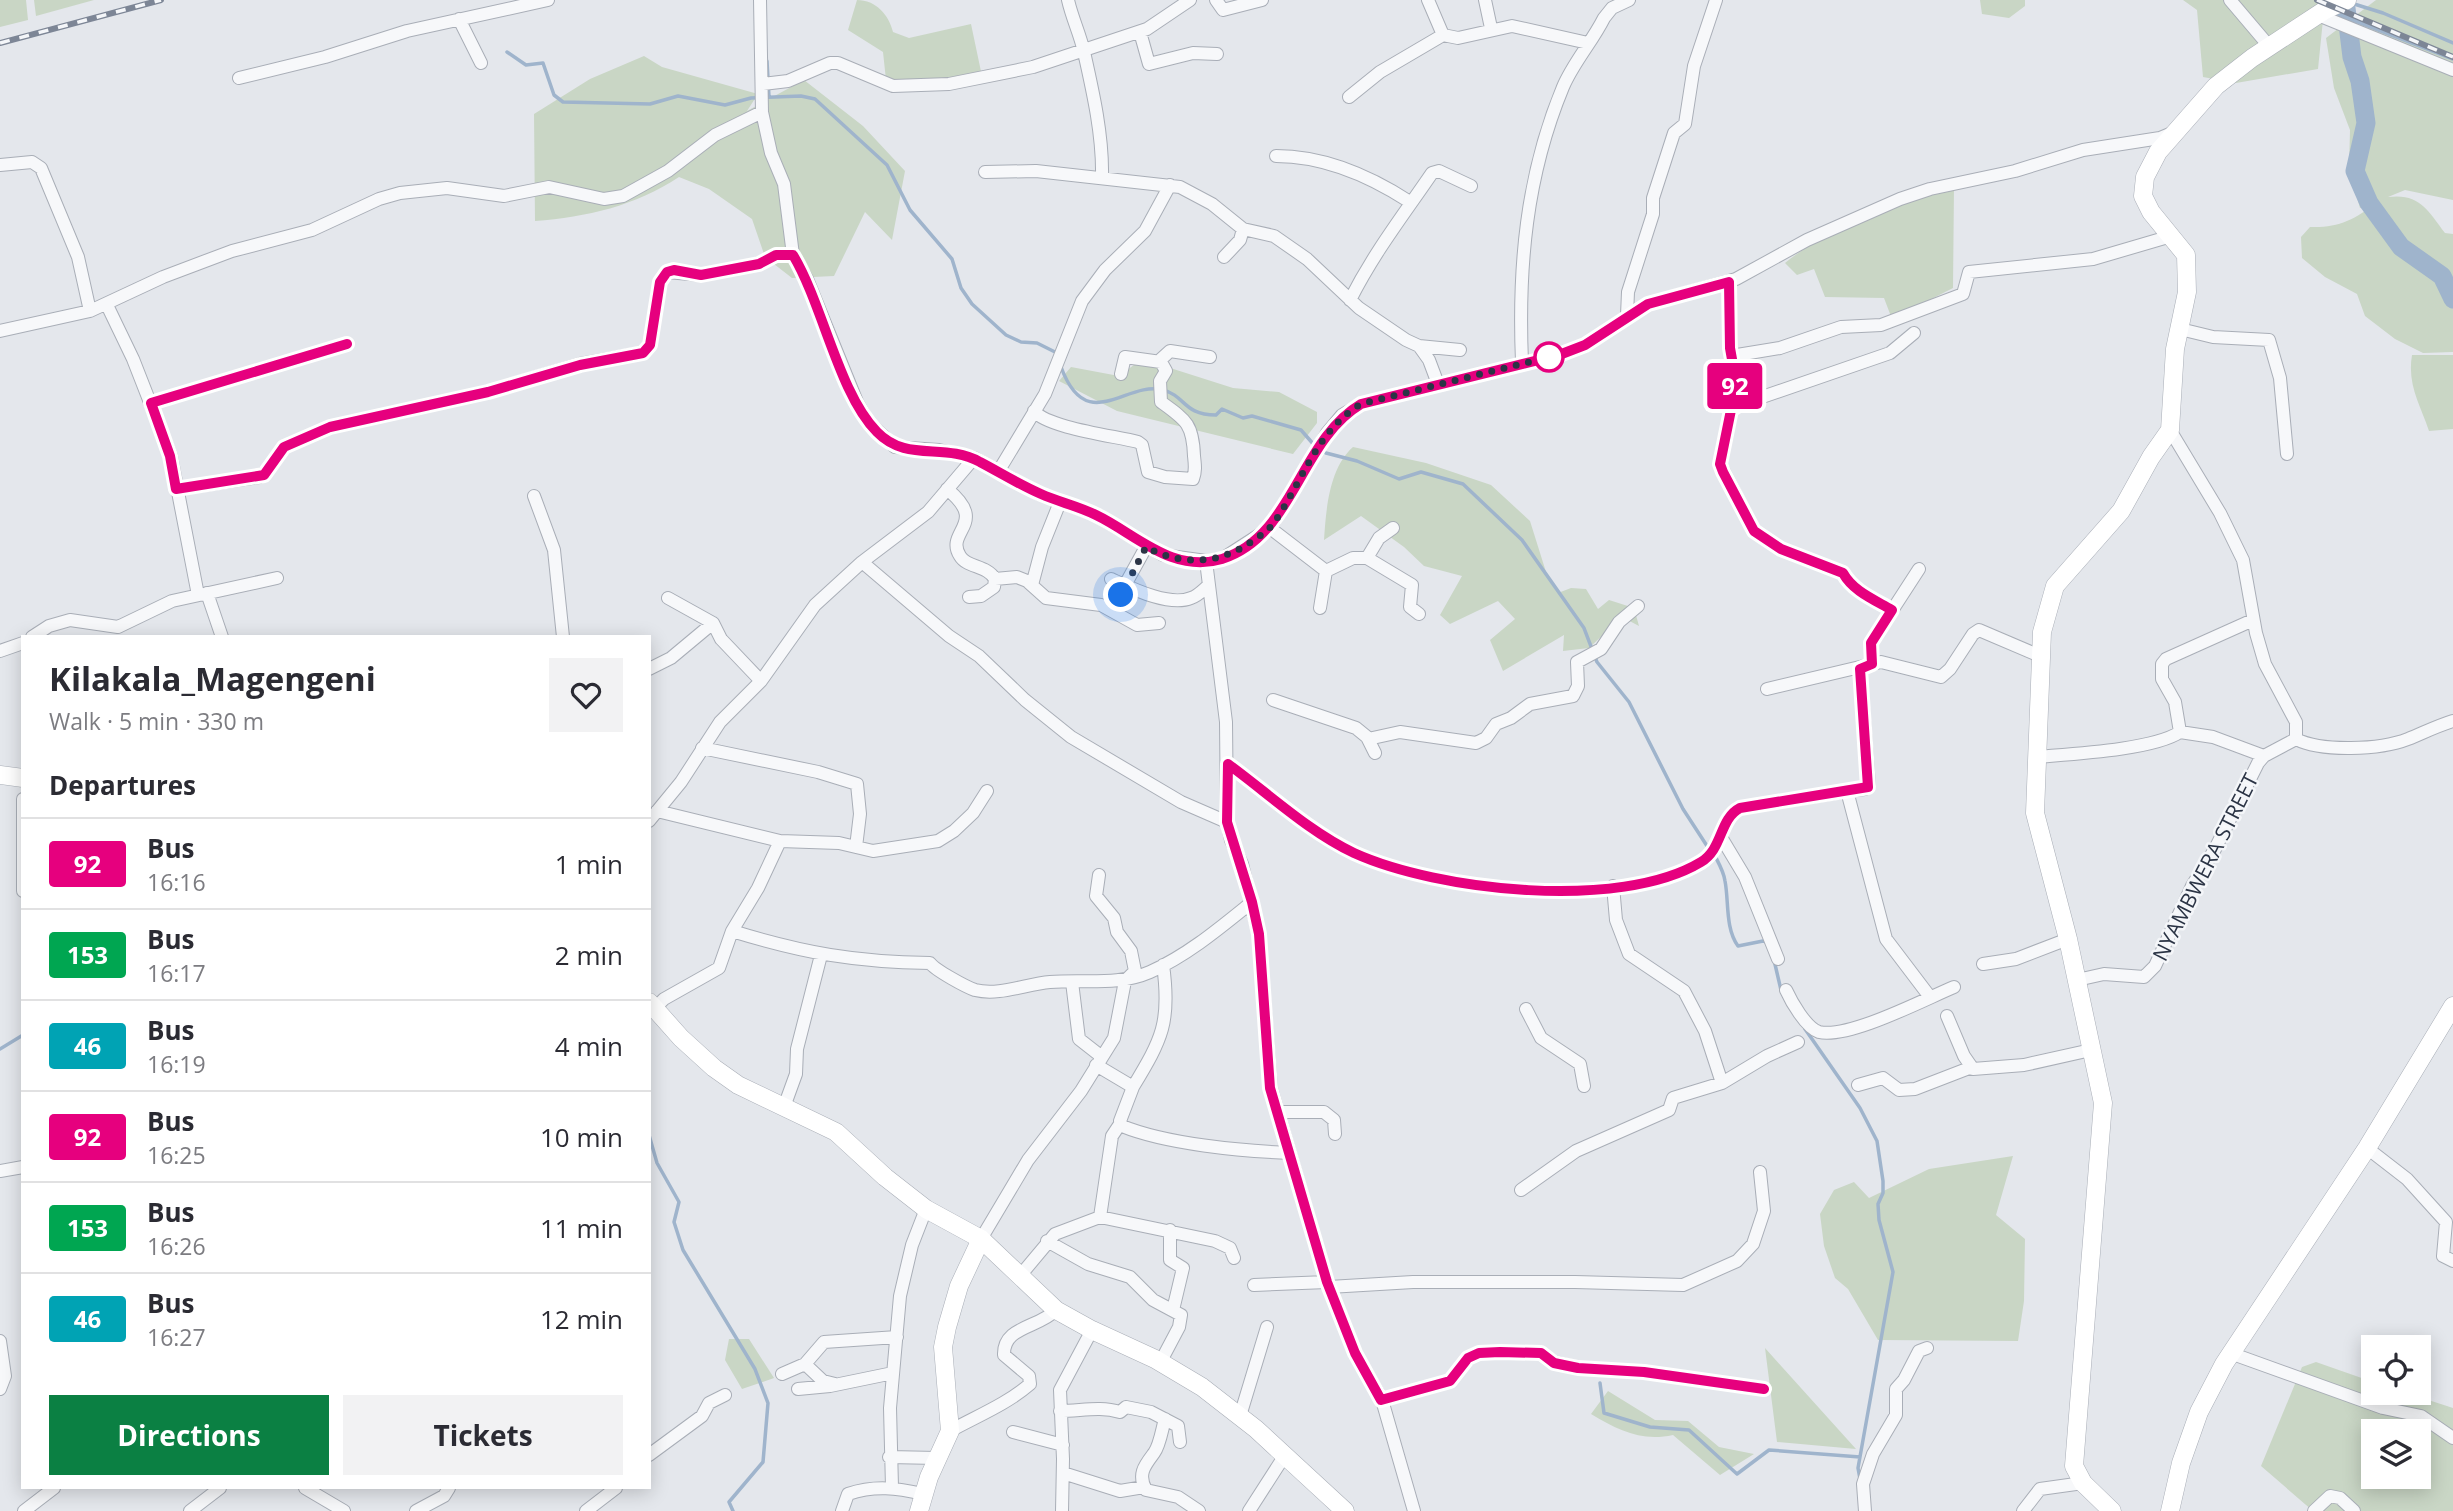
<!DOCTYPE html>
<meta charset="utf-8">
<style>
:root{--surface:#fff;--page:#f2f2f3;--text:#2b2b33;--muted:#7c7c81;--line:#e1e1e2;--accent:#0b8043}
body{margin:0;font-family:"Open Sans",sans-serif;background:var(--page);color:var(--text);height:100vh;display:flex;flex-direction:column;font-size:26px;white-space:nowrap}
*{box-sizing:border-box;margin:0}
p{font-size:23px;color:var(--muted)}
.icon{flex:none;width:38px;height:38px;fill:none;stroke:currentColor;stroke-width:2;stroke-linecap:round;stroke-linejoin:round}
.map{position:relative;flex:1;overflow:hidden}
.panel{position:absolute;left:21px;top:635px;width:630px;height:854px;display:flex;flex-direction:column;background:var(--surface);border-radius:0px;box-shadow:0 4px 18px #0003}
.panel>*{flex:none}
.badge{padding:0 14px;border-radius:5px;font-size:24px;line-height:46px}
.buttons{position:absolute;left:2361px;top:1335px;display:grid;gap:14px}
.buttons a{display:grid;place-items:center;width:70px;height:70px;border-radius:0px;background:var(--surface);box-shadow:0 4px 18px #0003;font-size:35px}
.you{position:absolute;width:35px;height:35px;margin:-18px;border:5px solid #fff;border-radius:50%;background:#1a73e8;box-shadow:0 0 0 10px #1a73e833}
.map>.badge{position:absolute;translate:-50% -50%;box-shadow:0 0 0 4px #fff}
h2{padding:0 28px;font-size:26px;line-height:63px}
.round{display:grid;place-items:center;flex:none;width:74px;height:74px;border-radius:0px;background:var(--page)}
.headline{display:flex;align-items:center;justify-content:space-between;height:119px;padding:0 28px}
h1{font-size:33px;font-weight:700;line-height:52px}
.action{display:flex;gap:14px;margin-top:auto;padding:14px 28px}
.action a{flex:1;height:80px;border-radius:0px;background:var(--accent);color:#fff;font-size:28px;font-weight:700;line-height:80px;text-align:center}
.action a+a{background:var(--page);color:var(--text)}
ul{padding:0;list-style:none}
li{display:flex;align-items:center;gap:21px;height:91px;padding:0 28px;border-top:2px solid var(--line)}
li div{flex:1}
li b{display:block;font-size:26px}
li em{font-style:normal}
li .badge{min-width:77px;font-weight:700;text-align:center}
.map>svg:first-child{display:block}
.green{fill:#c9d6c5;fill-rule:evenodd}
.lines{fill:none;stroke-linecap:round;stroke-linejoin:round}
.stream{stroke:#9fb4cc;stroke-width:3.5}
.river{stroke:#9fb4cc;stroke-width:19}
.street-casing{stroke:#a9aeb7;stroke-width:14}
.secondary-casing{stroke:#a9aeb7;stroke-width:19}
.street{stroke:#f7f8fa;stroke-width:12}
.secondary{stroke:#fff;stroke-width:18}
.rail-casing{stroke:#7d8696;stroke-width:6}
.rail{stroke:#f4f6f9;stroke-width:3.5;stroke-dasharray:10;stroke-linecap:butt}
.line-casing{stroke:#fff;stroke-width:16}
.line{stroke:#e6007e;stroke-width:10}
.walk{stroke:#2b3445;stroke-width:7;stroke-dasharray:0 12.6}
.stop-dot{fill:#fff;stroke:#e6007e;stroke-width:3.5}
.labels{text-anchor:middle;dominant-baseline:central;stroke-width:5;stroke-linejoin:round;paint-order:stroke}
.street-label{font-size:21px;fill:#2b3445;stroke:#f4f6f9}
</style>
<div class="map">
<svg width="2453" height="1511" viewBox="0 0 2453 1511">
<rect width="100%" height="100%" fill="#e4e7ec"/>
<path class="green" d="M0,0H26L28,20L0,27Z
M34,0H94L36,16Z
M857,0C876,0 889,15 893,32L909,38L971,24L983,81L886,80L883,52L848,30Z
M1980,0H2025V6L2009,18L1982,14Z
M2183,0H2325L2318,69L2236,83L2203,77L2197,10Z
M2376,0H2453V200L2405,190L2388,197C2419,193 2427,209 2445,233L2453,234V352L2423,353L2395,339L2365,316L2357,294L2325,277L2302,258L2301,237L2310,227C2338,228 2354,220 2376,203L2360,208L2349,169L2350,130L2334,88L2326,38Z
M644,56L662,67L758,94L747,111L804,80L863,126L905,171L892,240L865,212L834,276L792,278L765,257L752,219L709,189L679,177C635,206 587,217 535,221L534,114L590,79Z
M1954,187L1953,288L1892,319L1884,298L1825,297L1814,269L1797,275L1785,263C1824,230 1905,201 1954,187Z
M2412,355H2453V429L2429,431C2420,404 2407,385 2412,355Z
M1142,359L1233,388L1279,392L1317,412V423L1293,454L1117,411L1059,381L1071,367L1119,376Z
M1353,447L1426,463L1491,485L1530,521L1546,572L1558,593L1571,588L1586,589L1598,609L1609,600L1634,608L1639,626L1622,617L1589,648L1563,651L1564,635L1503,671L1490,640L1515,619L1498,601L1450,624L1440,615L1462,576L1424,566L1404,547L1361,516L1324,540C1326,510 1329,468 1353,447Z
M2013,1156L1996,1215L2025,1239L2024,1301L2018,1341L1878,1340L1848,1289L1835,1278L1824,1246L1820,1214L1834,1190L1854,1182L1869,1198L1929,1169Z
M729,1339H749L774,1378L742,1389L725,1360Z
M1765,1348L1856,1449L1777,1442Z
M2316,1362L2373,1382V1393H2407L2453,1408V1511H2313L2261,1466L2302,1367ZM2373,1432H2418V1477H2373Z
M1608,1391L1655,1420L1688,1421L1719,1447L1754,1454L1720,1475L1673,1435C1641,1442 1618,1430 1591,1414Z"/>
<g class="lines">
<path class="stream" d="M2351,3L2383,13L2453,43
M2335,13L2453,59
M507,52L526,65L543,63L554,95L563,102L650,104L678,96L725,105L751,98L801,96L815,99L887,165L910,210L952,259L961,288L972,304L1006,335L1021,342L1037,343L1057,353
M767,61L769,97
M1061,367C1087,437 1126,380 1163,390C1186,396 1183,415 1216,415L1222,409L1243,418L1252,416L1301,430L1315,446
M1326,453L1357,461L1399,479L1421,472L1463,484L1522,540L1584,628L1597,662L1629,702L1683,809L1709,849
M1714,854C1718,862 1724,872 1725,881C1729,901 1725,928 1738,946L1763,941L1768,943
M1774,960L1781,990
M1805,1029L1860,1108L1877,1141L1883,1181V1193L1878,1204L1879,1220L1893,1272L1858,1468L1860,1479
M0,1049L23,1035
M649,1135L657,1163L679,1202L674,1222L683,1250L755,1369L768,1403L763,1462L729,1502L733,1511
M1600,1383L1604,1413L1650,1427L1689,1430L1737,1474L1769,1450L1860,1457"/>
<path class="river" d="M2345,0L2352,57L2360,81L2366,123L2355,171L2369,203L2401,247L2442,276L2453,299"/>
<defs>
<path id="street" d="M760,0L762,112L771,153L784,184L793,255L807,279L857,402L868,422L895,447L939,450L974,458
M1068,0C1072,18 1080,34 1084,52C1093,92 1103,136 1102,177
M1216,0L1223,10L1262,0
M1428,0L1443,35L1458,38L1512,26L1588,43
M1485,0L1491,28
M2230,0L2269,46
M2318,15L2453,70
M459,19L481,63
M1140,32L1149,64L1193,53L1217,54
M239,78L325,57L407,31L548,0
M763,84L788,81L830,63H838L893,86L949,84L1033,67L1147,29L1190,0
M1349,97L1380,72L1443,35
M1276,156C1325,156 1370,176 1410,202
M0,165L32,162L41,168L78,257L90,311
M985,172L1036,171L1180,187L1212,204L1243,229L1274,236L1307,259L1359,308L1406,340L1419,346L1460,350
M1224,257L1240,240L1243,229
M1729,281L1731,356
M1350,300C1375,251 1402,217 1432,173L1439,171L1471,186
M107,305L133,359L171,456L198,595
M1627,315L1628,292L1653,214V198L1674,133L1685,124L1694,66L1716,0
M2180,329L2213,337L2269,340L2280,378L2287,454
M0,331L90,311L163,277L232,251L312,230L379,199L400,193L447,188L504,196L549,187L604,199L623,196L668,171L715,135L762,112
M1419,346L1429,360L1438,384
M1159,361L1170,351L1210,357
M1522,362C1518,267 1526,176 1563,87C1573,63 1592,42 1604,18L1612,8L1629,0
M151,403L347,344
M1740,404L1733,381L1731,356L1780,348L1841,327L1881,325L1963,294L1969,272L2093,259L2168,237
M1034,411C1048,428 1115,436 1138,442L1142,445L1148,472L1165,477L1193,479C1196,471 1195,465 1194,456C1193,424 1186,420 1161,402L1160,381L1166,371L1161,362L1125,357L1121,374
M998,472L1045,394L1082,301L1105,270L1145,231L1170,185
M176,489L259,477L268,470L284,447L330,427L488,392L580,364L643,353L650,345L660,282L667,272L701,275L759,264L776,255H793
M947,489C990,524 944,531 960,556C967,568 987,565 995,579L994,587L981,596L969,597
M534,496L554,550L563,637
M1270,528L1326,571L1353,558H1367L1412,585L1410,607L1419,614
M1367,558L1379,538L1393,528
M1206,561L1226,722L1227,822L1231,840L1242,864L1259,935L1271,1088L1327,1282L1355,1353L1382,1400L1414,1511
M862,562L949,636L979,656L1025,700L1071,737L1181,802L1227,822
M995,579L1017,577L1027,581L1046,598L1101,605L1137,625L1159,623
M1111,579C1131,588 1169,607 1191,598C1198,596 1204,589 1209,585
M1032,585L1042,547L1060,502
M207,593L222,637
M668,598L713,623L721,639L761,681
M1320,608L1326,571
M1892,610C1873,599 1853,592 1844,573L1781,549L1754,531L1720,464L1731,410L1736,406L1890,353L1914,333
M1117,613L1125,585L1146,547
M2253,620L2166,659L2162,664V679L2175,702L2180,732L2213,737L2264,756
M32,637L49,626L70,620L118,627L172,601L277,578
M0,651L23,643
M1872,664L1871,643L1919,569
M649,669L671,658L713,623
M1860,669L1869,785L1865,789L1847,791L1886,939L1930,997
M1767,689L1881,662L1941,677L1950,669L1973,634L1979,630L2040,656
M1273,700L1356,728L1367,737L1375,753
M1368,739L1400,732L1476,743L1486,738L1496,724L1511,718L1530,704L1573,696L1578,686L1577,662L1601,649L1619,622L1638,606
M2296,739C2321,752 2380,750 2408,739C2423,733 2437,726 2453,721
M702,748L818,772L857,784L860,814L856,847
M2036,757C2070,754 2153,750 2180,732
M1228,764C1269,794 1308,831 1354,853C1438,891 1619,911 1701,862C1723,849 1718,819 1740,808L1847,791
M23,799V891
M657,811L780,841L839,843L873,851L938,841L954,831L973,813L987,791
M649,821L681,782L720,722L761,681L815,605L862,562L928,512L974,458L1040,494L1094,514L1163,555L1206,561L1222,559L1270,528L1327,433L1342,415L1361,404L1559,355L1585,345L1648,304L1736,279L1807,240L1900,199L1930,189L2015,171L2083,150L2160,138L2172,133
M1721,837L1745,877L1778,959
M1613,886L1616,920L1629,954L1684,991L1705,1031L1722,1083
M732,931C804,953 855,962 930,963C935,970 966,987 975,990C999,996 1026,984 1050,982C1084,979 1118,986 1150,972C1188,955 1221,927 1252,902
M1983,964L2016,959L2068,939
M2077,980L2104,974L2144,977L2155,966L2192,886L2215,849L2258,763L2264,756L2296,739V722L2265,664L2256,633L2243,560L2220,513L2170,430
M1072,982L1079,1039L1102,1057
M1786,990C1791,1001 1806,1028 1819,1032C1849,1039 1925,999 1954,987
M655,1008L664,999L719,968L732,931L758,888L780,841
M1526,1009L1541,1038L1580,1064L1584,1086
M1947,1016L1964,1056L1973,1069L2024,1065L2091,1050
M1096,1065L1133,1087L1120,1121L1122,1126C1166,1144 1241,1151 1290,1153
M1858,1085L1883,1078L1899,1090L1915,1089L1972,1067
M1133,1087C1162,1039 1171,1022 1163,965
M784,1107L796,1074L797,1049L821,955
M1277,1112H1324L1334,1120L1335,1134
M2367,1148L2407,1179L2446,1222L2443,1256L2453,1261
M0,1171L23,1167
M1521,1190L1576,1151L1669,1110L1673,1098L1722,1083L1767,1056L1798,1042
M1100,1217L1112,1136L1120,1124
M1170,1230V1260L1183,1268L1173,1310
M981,1239L1028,1160L1081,1091L1114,1038L1125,981L1135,971L1131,951L1117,932L1114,918L1096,896L1099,875
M1047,1241L1088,1264L1130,1277L1153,1300L1181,1315L1179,1327L1161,1361
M1019,1277L1055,1234L1100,1217L1215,1241L1230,1248L1234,1258
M1254,1285L1327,1282
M1329,1287L1413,1282H1575L1683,1285L1737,1261L1753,1244L1764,1211L1760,1172
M0,1341L5,1376L0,1389
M2230,1353L2383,1408L2421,1416L2453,1438
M805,1364L823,1381L835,1384
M782,1374L805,1364L824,1342L897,1337
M798,1389L830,1386L893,1373
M1382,1400L1450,1381L1468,1358L1479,1353L1499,1352L1541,1353L1554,1362L1578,1368L1644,1372L1764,1389
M1060,1411C1081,1411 1100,1406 1120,1412L1126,1407L1151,1412L1178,1426L1180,1442
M1240,1416L1267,1327
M1165,1419C1162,1429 1160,1445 1154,1453C1145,1465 1137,1474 1146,1490L1178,1497L1199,1511
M950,1431C977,1416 1007,1404 1030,1384L1029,1376L1004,1355C1003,1326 1039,1328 1056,1310
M1013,1432L1063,1445
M649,1455L702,1416L709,1403L725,1395
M889,1457L937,1458
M1063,1473L1120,1491L1144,1487
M892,1487L890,1408L900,1296L912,1245L926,1209
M305,1488L344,1511
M24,1511L54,1488
M190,1511L220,1488
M416,1511L444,1496L449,1488
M586,1511L616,1488
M842,1511L848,1494C875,1485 897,1488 923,1494
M1062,1511L1063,1459L1060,1390L1092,1330
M1249,1511L1285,1455
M1865,1511L1863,1484L1873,1454L1896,1415V1389L1904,1380L1919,1351L1927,1348
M2023,1511L2040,1489L2083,1483
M2314,1511L2330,1496L2340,1498L2354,1511"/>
<path id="secondary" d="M0,775L23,778
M649,1002L681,1038L714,1068L738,1085L836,1132L885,1177L926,1209L981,1239L1056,1310L1092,1330L1155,1359L1202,1387L1256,1429L1345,1511
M919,1511L929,1477L950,1431L943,1347L947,1327L959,1286L981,1239
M2112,1511L2083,1483L2074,1466L2103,1103L2068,939L2035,813L2042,632L2055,586L2121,511L2151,457L2170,430L2175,349L2187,292L2186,255L2151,212L2143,196L2145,177L2158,152L2216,86L2252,58L2325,10L2347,0
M2170,1511L2181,1463L2199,1412L2224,1364L2367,1148L2453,1006"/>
</defs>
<use href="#street" class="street-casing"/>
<use href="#secondary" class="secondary-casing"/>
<use href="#street" class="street"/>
<use href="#secondary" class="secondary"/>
<defs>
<path id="rail" d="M2317,0L2453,57
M0,43L161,0"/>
</defs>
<use href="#rail" class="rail-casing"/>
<use href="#rail" class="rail"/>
</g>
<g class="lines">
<defs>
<path id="line" d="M347,344L151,403L170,456L176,489L264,475L284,447L330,427L488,392L580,365L643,353L650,345L660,282L667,272L674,270L701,275L759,264L776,255H793C823,305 839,394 877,432C907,463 944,442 980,462C1001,473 1020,485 1041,494C1059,502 1078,506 1096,515C1136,534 1172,574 1222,559C1294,536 1299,441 1361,404L1559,355L1585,345L1648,304L1729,282L1730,348L1740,404L1731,410L1720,464L1723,472L1754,531L1781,549L1843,573C1853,591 1873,599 1892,610L1871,643L1872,664L1860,669L1868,787L1740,808C1719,819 1723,849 1701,862C1620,911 1438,891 1354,853C1308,831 1269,794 1228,764L1227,822L1252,902L1259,934L1270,1088L1327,1282L1355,1353L1381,1400L1450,1381L1468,1358L1479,1353L1500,1352L1541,1353L1554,1363L1578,1368L1644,1372L1764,1389"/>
</defs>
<use href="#line" class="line-casing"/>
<use href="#line" class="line"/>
<path class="walk" d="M1121,595L1146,547C1180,565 1215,565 1248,544C1256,538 1266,533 1273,524C1302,483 1316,431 1361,404L1549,357"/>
</g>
<circle class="stop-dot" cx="1549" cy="357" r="14"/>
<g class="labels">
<g class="street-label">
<text transform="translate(2205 867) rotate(-63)">NYAMBWERA STREET</text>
</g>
</g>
</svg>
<div class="buttons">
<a><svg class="icon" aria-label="locate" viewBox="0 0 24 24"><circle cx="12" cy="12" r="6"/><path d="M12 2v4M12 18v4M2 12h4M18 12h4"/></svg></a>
<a><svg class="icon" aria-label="layers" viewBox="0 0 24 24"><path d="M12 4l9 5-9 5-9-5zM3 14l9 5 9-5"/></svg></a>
</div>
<div class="you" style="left:1121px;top:595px"></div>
<b class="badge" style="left:1735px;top:386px;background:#e6007e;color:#fff">92</b>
<section class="panel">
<div class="headline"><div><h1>Kilakala_Magengeni</h1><p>Walk · 5 min · 330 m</p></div><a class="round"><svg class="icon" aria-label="heart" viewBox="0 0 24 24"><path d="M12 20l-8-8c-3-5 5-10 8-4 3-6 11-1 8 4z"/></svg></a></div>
<h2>Departures</h2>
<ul>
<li><span class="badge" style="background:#e6007e;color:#fff">92</span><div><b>Bus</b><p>16:16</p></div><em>1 min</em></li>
<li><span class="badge" style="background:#00a651;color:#fff">153</span><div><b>Bus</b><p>16:17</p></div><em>2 min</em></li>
<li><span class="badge" style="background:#00a3b4;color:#fff">46</span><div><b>Bus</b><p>16:19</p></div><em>4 min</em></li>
<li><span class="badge" style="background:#e6007e;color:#fff">92</span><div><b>Bus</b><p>16:25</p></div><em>10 min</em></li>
<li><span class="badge" style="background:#00a651;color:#fff">153</span><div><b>Bus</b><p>16:26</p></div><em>11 min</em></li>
<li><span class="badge" style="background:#00a3b4;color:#fff">46</span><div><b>Bus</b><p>16:27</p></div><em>12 min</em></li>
</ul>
<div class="action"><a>Directions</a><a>Tickets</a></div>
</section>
</div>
